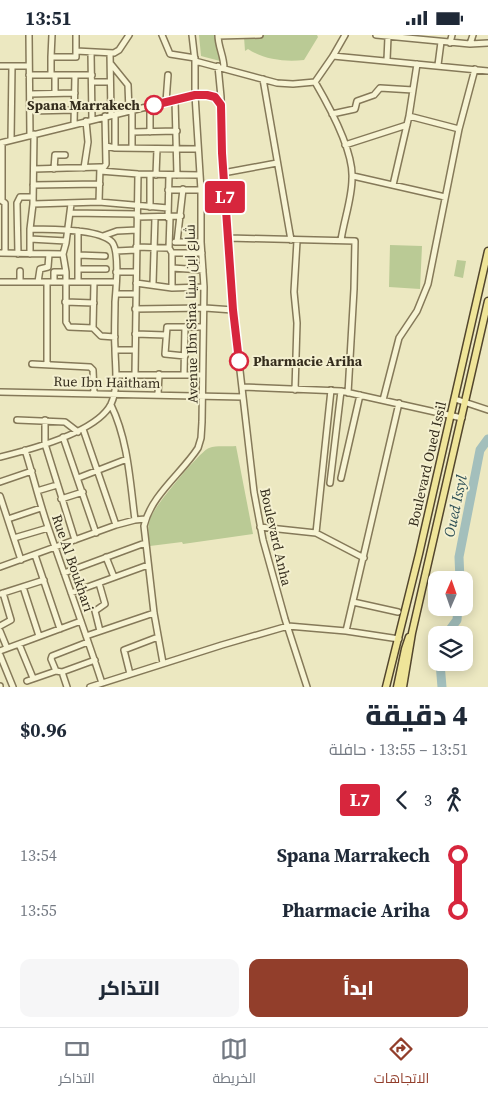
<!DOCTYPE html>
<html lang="ar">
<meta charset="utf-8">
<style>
:root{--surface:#fff;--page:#f6f6f7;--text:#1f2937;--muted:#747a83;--line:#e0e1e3;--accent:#923e2b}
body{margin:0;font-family:"Source Serif 4",Cairo,serif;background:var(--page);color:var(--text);direction:rtl;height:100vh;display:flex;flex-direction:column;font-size:19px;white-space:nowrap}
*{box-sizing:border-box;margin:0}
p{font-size:16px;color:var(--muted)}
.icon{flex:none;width:28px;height:28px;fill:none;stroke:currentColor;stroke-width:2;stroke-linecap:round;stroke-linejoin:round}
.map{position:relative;height:652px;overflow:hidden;direction:ltr}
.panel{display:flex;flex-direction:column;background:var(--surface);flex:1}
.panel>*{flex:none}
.badge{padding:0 10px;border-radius:4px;font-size:18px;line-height:32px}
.needle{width:32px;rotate:2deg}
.tools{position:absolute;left:428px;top:536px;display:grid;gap:10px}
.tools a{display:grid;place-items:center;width:45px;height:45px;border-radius:10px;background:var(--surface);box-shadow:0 2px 12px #0003;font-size:25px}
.map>.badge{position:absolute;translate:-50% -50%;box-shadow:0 0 0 2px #fff}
.legs{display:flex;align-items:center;gap:8px;height:55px;padding:0 20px;font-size:16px}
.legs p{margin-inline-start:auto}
.head{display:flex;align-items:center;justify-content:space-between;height:85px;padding:0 20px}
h1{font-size:28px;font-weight:800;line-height:38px}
.action{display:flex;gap:10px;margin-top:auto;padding:10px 20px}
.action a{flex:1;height:58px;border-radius:10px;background:var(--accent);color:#fff;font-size:20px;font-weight:800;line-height:58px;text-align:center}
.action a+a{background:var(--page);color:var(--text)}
ul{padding:0 20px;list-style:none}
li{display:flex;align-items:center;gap:18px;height:55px;font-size:19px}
li i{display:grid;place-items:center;width:8px;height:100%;margin:0 6px;background:currentColor}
li i::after{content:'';width:12px;height:12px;margin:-6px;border:4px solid;border-radius:50%;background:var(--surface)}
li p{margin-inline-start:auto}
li:first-child i{background:linear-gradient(#0000 50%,currentColor 0)}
li:last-child i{background:linear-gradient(currentColor 50%,#0000 0)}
.status{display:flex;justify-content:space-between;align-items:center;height:35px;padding:0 25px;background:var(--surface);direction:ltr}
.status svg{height:14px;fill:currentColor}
.tab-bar{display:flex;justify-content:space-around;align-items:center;height:70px;border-top:1px solid var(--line);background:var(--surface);font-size:14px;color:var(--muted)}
.tab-bar a{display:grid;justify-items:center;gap:2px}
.tab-bar .selected{color:var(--accent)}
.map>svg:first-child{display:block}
.green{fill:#baca95}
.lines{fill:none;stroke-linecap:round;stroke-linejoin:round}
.river{stroke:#a3bfbc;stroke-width:9}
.minor-casing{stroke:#857959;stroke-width:8}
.major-casing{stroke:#53462d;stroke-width:9}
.minor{stroke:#f7f4d4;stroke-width:5}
.major{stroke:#efe599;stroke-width:6}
.line-1-casing{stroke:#fff;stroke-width:11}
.line-1{stroke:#d7263d;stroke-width:8}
.stop-1-dot{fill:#fff;stroke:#d7263d;stroke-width:2.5}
.labels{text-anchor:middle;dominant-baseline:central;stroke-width:4;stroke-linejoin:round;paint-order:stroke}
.stop-label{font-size:14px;font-weight:bold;fill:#352d1d;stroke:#f4f0d0;text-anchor:end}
.street-label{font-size:14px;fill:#352d1d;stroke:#f4f0d0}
.water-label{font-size:15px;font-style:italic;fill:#2d4f55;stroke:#f4f0d0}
</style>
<div class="status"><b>13:51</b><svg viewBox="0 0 49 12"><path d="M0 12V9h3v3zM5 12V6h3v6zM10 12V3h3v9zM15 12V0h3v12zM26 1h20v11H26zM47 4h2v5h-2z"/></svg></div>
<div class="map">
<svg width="488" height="652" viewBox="0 0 488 652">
<rect width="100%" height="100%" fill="#ece8c1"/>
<path class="green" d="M199,0H317L318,2L304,25C286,27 264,25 248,14L245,16L244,2L220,4L217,8L220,26L201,21Z
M390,210L422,211L420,254L389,252Z
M457,225L466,226L463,243L454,241Z
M236,411L253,499L183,509L182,507L150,511C149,502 147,493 150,484C152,474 201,415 209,413C217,410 228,412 236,411Z"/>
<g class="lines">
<path class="river" d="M460,545L459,522L480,415L488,404
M446,600L457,585L458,572
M440,628L442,652"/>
<defs>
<path id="minor" d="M29,0L30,101
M162,0L170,19L195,23
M218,0C218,12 224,21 224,33
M376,0L470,9L488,8
M218,1L260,0
M450,8L452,0
M470,9L473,0
M76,16L114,18L119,15L129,0
M91,18L92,85
M110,18L111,80
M333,21L488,36
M51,22L52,0
M387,25L388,2
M195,26L277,48L293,49L315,47L333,21L345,0
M111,29L128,50L129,76
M438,30L441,7
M0,31H29
M218,31L221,62L222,118L233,275L254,457L263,505L285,584L307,652
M29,40H92
M51,40V22H76V0
M55,40V58
M263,44L291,205
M92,47H110
M315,47C329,71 354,117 352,144C352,163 344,185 341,205
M30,59L75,58
M175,65L177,140
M166,67L168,40
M30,76L75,75
M332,79L355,74L357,66L374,60L380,53L413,55
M115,80V113
M409,81L459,94
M74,90L75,40
M132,97L177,96
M150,97V71
M11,105L12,31
M0,108L195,60L213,61L221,70
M2,108V166L5,168V218
M345,110L407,90
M106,111L115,113L198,114
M132,113V76
M84,133L88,107L86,86
M34,134L100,132
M54,134L55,120H65
M100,136L138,139L200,140
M223,138L277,128
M150,140V172
M156,140L157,114
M353,141L445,162
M33,150L100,149
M393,150L409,81L417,29
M168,155H201
M99,167L100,132H104L106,129L105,81
M33,169L99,167L168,173
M71,169L66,208L63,219L66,237V287L69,292L93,293L101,301L115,302
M70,178L137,179
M137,182L181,181
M168,183L169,140
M170,183L169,213L172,218V253
M78,196V247
M103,201L117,196L137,195
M228,203L355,206L354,254L348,358
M30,204L66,206
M175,207H201
M177,207L183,154
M136,212L169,213
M116,216L136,215
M0,218L63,219
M172,218H202
M18,219L17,168L20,162H33
M30,219V194L33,169L34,99
M78,220L105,221
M172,233L203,235
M78,234H106
M116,237H136
M0,247H116
M20,247V236
M38,247L40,234L48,232L49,219
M47,247V329
M54,247V237H66
M136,248L172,253L204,252
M153,249L155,183
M116,259H136
M65,267L94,268
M135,274L205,273L233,275
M93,293L94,247
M135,299L166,300
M115,315H135
M185,321L165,319L167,292H203
M32,329L90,332L93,335L94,358
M135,339L138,139
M116,340H202
M184,340L185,292
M242,352L341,356L462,383
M295,355L297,288L294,257L297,206
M0,357L243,362
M158,359L159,339
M455,364L488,375
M383,365L399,303L417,276L428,249L459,94L475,34
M111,370C128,405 130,446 135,485
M17,385L65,387L78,397
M45,385V409L75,505
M83,394L116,490
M63,402L96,498
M25,415C33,440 39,466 48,492C66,544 85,596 102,648
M0,422C29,415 97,397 111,369C119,352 115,331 115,313C114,298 115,282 115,267C116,254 120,217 112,207C98,193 50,195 30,194
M78,443L127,424
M341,443L360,360
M0,447L32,436
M330,448L341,356
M37,456L57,450
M0,461L21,525
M61,464L83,457
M8,484L41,473
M260,492L316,498L364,523
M316,498L331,355
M14,503L48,493
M35,520L60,594
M106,522L114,542
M0,532L116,490L135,485L145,484
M64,538L145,508
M99,548L105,569L95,576L100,596
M23,552L39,601
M71,558L148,530
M0,559L44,545
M353,567L398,577
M0,591L11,585L3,558
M0,596L7,613
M346,596L399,368
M86,601L154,578
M19,609L33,643
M0,616L81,586
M0,620L13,652
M163,628L154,578L144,491C151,460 182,438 198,413L201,403L202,387L204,252L201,207V155L195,60V26L192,0
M56,636L51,624L52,621L88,607
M62,637L67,652
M130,639L124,615L158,602
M27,646L56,636L62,637L95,625
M0,651V652
M90,652L222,610L288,591L346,596L399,604"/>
<path id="major" d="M386,652L419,519L488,216
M397,652L405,614L409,602
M403,652L412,598L488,266"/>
</defs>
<use href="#minor" class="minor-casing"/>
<use href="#major" class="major-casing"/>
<use href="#minor" class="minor"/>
<use href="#major" class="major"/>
</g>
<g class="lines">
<defs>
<path id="line-1" d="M154,70L195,60H207L215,62L221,70L222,118L233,275L239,326"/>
</defs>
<use href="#line-1" class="line-1-casing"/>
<use href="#line-1" class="line-1"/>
</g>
<g class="stop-1-dot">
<circle cx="154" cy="70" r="9"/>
<circle cx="239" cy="326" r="9"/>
</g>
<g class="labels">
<g class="stop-label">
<text x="140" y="70">Spana Marrakech</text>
<text x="253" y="326" text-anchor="start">Pharmacie Ariha</text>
</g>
<g class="street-label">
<text transform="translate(191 279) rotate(-91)">Avenue Ibn Sina شارع ابن سينا</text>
<text transform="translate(107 347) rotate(1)">Rue Ibn Haitham</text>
<text transform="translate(427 429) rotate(-77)">Boulevard Oued Issil</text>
<text transform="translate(276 502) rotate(77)">Boulevard Anha</text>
<text transform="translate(73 528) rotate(71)">Rue Al Boukhari</text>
</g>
<g class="water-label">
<text transform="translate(455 471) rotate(-78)">Oued Issyl</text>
</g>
</g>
</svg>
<div class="tools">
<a><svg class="needle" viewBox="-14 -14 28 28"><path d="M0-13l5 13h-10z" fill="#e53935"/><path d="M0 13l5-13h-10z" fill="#747a83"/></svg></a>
<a><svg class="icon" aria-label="layers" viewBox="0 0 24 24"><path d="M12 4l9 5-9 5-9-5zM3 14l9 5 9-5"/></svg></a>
</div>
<b class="badge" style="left:225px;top:162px;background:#d7263d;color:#fff">L7</b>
</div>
<section class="panel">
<div class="head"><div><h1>4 دقيقة</h1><p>13:51 – 13:55 · حافلة</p></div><b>$0.96</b></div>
<div class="legs"><svg class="icon" aria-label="walk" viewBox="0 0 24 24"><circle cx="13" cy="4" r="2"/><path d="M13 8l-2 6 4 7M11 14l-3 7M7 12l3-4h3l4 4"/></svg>3<svg class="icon" aria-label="back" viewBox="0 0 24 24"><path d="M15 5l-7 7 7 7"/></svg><b class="badge" style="background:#d7263d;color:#fff">L7</b></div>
<ul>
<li><i style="color:#d7263d"></i><b>Spana Marrakech</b><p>13:54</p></li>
<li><i style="color:#d7263d"></i><b>Pharmacie Ariha</b><p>13:55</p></li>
</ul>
<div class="action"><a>ابدأ</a><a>التذاكر</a></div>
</section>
<nav class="tab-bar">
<a class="selected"><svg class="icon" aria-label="directions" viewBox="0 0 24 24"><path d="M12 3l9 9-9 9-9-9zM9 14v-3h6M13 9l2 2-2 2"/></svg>الاتجاهات</a>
<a><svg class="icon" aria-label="map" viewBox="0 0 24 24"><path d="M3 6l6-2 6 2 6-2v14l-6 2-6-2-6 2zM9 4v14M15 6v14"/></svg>الخريطة</a>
<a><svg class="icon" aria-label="tickets" viewBox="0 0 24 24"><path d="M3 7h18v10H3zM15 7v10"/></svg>التذاكر</a>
</nav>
